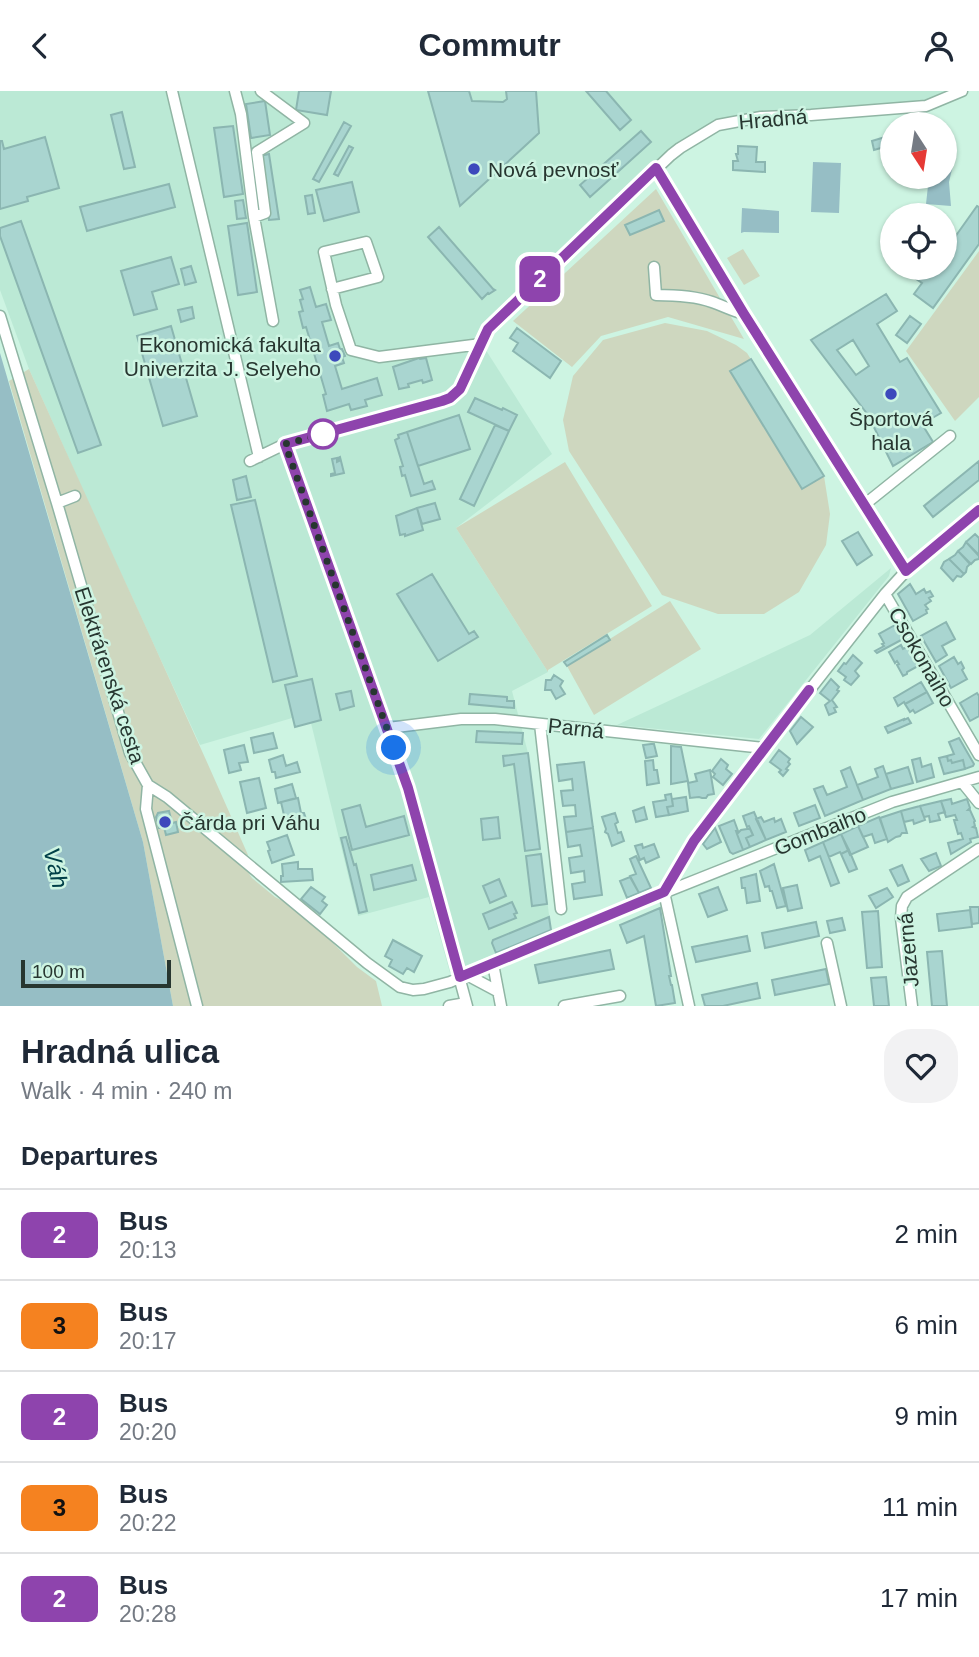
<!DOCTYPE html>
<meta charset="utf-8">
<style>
:root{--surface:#fff;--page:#f2f2f3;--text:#1f2937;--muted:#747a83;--line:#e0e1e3}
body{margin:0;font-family:Helvetica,sans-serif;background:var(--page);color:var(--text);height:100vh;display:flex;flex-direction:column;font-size:26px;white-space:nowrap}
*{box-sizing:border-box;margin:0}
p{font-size:23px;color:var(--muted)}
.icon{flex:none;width:38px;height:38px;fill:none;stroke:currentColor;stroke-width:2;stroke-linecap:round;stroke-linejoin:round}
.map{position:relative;height:915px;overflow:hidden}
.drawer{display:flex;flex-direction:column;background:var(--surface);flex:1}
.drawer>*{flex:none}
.badge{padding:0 14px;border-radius:10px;font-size:24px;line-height:46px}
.needle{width:46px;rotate:168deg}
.tools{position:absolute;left:880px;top:21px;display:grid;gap:14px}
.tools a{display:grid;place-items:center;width:77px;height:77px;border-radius:50%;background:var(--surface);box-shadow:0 2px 5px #0004;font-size:35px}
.scale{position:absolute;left:21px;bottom:18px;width:150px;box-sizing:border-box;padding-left:7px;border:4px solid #273630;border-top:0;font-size:19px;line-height:24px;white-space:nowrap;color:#273630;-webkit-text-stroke:5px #cdf4e2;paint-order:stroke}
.you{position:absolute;width:35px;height:35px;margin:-18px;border:5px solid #fff;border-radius:50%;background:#1a73e8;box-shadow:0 0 0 10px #1a73e833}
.map>.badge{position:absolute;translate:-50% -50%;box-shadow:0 0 0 4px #fff}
h2{padding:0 21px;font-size:26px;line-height:63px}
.round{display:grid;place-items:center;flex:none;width:74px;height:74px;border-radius:28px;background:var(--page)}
.headline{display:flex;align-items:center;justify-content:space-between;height:119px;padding:0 21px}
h1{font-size:33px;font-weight:700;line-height:52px}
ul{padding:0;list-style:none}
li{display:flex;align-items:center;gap:21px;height:91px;padding:0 21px;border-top:2px solid var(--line)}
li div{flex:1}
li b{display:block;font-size:26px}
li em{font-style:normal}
li .badge{min-width:77px;font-weight:700;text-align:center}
header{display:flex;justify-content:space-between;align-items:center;height:91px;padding:0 21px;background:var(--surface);font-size:32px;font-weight:700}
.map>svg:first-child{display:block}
.built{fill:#bbe9d5}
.green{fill:#ced7bf}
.water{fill:#96bec5}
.building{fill:#a9d5d0;stroke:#8bb6b1;stroke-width:2;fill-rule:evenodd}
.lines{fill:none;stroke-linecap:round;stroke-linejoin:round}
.minor-casing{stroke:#90b5a4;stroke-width:13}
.minor{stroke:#fff;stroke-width:10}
.line-casing{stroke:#fff;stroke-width:16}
.line{stroke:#8e44ad;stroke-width:10}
.walk{stroke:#273630;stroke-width:7;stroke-dasharray:0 12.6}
.poi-dot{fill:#3d49bc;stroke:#cdf4e2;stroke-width:2.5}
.stop-dot{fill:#fff;stroke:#8e44ad;stroke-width:3.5}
.labels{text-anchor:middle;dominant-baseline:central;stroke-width:5;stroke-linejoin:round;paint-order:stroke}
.street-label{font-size:21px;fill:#273630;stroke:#cdf4e2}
.poi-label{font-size:21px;fill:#273630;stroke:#cdf4e2;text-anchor:start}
.water-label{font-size:23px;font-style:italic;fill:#004048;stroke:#cdf4e2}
</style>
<header><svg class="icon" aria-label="back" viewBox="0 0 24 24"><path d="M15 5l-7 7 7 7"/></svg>Commutr<svg class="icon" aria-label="person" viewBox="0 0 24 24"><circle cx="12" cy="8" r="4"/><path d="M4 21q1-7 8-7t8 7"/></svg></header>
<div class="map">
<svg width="979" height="915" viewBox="0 0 979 915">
<rect width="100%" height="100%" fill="#cdf4e2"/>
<path class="built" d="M0,0H962L926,15L718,34L680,57L488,238L482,253L552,363L456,437L548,581L512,600L528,662L551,839L450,882L429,806L358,825L311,632L295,636L292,627L200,654L90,415L29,278L0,199Z
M891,477L889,485L759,648L617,634L810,544Z"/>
<path class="green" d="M656,98L744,248L668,226L601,245L572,276L513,230Z
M743,158L760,185L744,194L727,167Z
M979,160V306L955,330L906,260Z
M665,232L707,240L736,254L747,262L824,385L830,423L826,454L799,501L764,523H718L662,504L569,360L563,329L573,285L603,249Z
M29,278C101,440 177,601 248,764L240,773L246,778L252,787L275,806L287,812L327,846L357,876L376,890L382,915H173L143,751L9,290Z
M565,371L652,515L548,579V581L456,437Z
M670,510L701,558L594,624L567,575Z"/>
<path class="water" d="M945,69L954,70L949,91L951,115L926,113L928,95V86H945Z
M813,71L841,72L839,122L811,121Z
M742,117L779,120V142L744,141L741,142Z
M0,262L143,751L173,915H0Z"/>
<path class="building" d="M299,0H331L327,24L296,19Z
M428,0H469L472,10L503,11L507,8L506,0H536L539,42L460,115Z
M586,0H606L631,29L620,39Z
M265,10L270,44L251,47L246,13Z
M122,21L135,76L124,78L111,24Z
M344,31L351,35L319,91L313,88Z
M233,35L243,103L224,106L214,37Z
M641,40L651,51L590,106L580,94Z
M45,46L59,97L27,106L28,110L0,118V50H2L4,58Z
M885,46L888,55L874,59L872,50Z
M349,55L353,57L338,85L334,83Z
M738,55L757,56L756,71H765V81L733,79V70H738L736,63H738Z
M269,63L279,128L269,129L260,65Z
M352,91L359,121L324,130L316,99Z
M169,93L175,116L87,140L80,116Z
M312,104L315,122L308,123L305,105Z
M243,109L246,127L237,128L235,110Z
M977,115L979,116V153L933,217L914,203L922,192L907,182L910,177H930L932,178L933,177H945V160Z
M659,119L664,130L630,144L625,134Z
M21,130L101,354L78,362L0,145V137Z
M247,132L257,201L238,204L228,135Z
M439,136L493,198L495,199L489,203L488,202L482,208L428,146Z
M171,166L179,193L152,201L157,218L134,224L121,180Z
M191,175L196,191L185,194L181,178Z
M310,196L316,216L326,213L331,229L322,231L329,255L338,252L340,258H342L345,265L342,266L344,272L335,275L342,298L377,287L382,304L365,309L367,315L351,319L349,313L327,320L323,304L326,303L313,259L306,236L303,237L299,221L303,220L300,209L303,208L300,199Z
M886,203L897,220L877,233L900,271L907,267L941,322L922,333L933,351L893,375L868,324L811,249ZM853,249L869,275L856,284L837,259Z
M192,216L194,227L181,231L178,219Z
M910,225L921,233L907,252L896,244Z
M171,235L197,325L163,335L137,245Z
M517,237L561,270L550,287L513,260L518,252L510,247Z
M419,267L420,268L426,267L432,289L423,292L422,289L408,293L409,296L399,298L393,276Z
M751,268L824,385L802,398L730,280Z
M475,307L502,319L503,317L517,324L509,340L468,321Z
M459,324L470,358L418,375L407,341Z
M495,334L509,340L474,415L460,408Z
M407,341L424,393L432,390L435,398L411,405L405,384L402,385L400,376L403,375L395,349L399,347L398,344Z
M340,366L344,382L331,385V383L335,382L332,368L337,367V371L339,370L338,367Z
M979,370V389L933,426L924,415Z
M246,385L251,406L237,409L233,389Z
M255,409L297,585L273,591L231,414Z
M435,412L440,428L422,433L417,417Z
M417,417L423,439L405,445V443L400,444L396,425Z
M858,441L872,464L857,474L842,450Z
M975,443L979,447V464L966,451Z
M966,451L979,465V468L975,469L971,473L958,460L963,456Z
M958,460L970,473L967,476L966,481L964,483L949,468L955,464Z
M949,468L964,483L961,486L957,485L953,490L941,477L944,471Z
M432,483L469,543L474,540L478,546L438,570L397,503Z
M910,493L916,503L924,498L926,502L930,500L933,505L929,507L931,510L925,514L928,518L926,519L927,522L913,530L898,503Z
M946,531L955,548L942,555L947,564L936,571L921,545Z
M895,534L903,548L877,562L875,560L884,555L882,553L884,552L879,543Z
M607,544L610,549L567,575L564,571Z
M901,554L903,558L907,556L918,575L907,581V583L903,585L897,574L899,573L897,570L895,572L889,561Z
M853,564L862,572L855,580L859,585L851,594L844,589L846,586L838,580L844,572L846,573Z
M954,566L958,573L961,571L964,577L962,579L967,588L951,597L939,575Z
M554,584L563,590L560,595L565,603L556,608L551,599H545L546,589H551Z
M312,588L321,629L295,636L285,594Z
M831,588L839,596L837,599L839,600L832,609L837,616L834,617L836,621L829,624L825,614L830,610L820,602Z
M921,591L927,601L905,613L904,611L898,615L894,607Z
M351,600L354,615L340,619L336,603Z
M927,601L933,612L915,622L913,619L910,621L905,613Z
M977,602L979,605V625L970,630L960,612Z
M470,603L507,606V610H514V617L469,613Z
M801,626L813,636L797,653L790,640Z
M908,627L911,632L888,642L885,636L904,628V629Z
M477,640L523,642L522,653L476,651Z
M273,642L277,657L254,662L251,647Z
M959,647L974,673L973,675L965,678L963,669L952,672L951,669L948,670L947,665L954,663L949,651Z
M651,653H654L657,665L646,667L643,654Z
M244,654L248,671L239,672L241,679L229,682L224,659Z
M671,655L681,656L688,690L671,693Z
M779,659L790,668L788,671L790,673L786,678L788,679L783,685L779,681L781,679L770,671Z
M528,662L540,758L525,760L514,673L504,675L503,665Z
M283,664L286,675L297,671L300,681L276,687L275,681H272L269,669Z
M947,665L948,670L951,669L952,672L963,669L965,678L944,683L939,667Z
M920,667L922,676L931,673L934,686L917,691L912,669Z
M721,668L728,674L726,678L732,683L723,694L713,686L715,683L712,680Z
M653,669L654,679H657L659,692L647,694L645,670Z
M584,671L593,737L566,741L564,726L576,725L575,714L563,715L561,700L573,699L572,688L559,690L557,674Z
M883,675L891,698L863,709L857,694L878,686L875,678Z
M850,676L863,709L825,725L814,698L823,695L827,704L847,696L841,680Z
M908,676L913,692L891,698L886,683Z
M710,679L714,703L708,704L706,707H702L699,706L690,707L688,692L697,690L695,683Z
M259,687L266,717L247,722L240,691Z
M292,693L296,707L278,712L275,698Z
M671,703L673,715L667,716L669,724L656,726L653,711L666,709L665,704Z
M686,706L688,720L669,724L667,716L673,715L672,708Z
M298,707L301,722H304L306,728L286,733L281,711Z
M951,708L952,713L967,708L970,717L968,719H970L975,730L974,731L975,735L973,736L976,737L978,746L970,748L971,751L951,763L948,752L963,748L961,742L958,743L954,729H957L955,724L946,726L941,710Z
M941,710L945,721L938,723L940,729L930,731L929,725L924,726L920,715Z
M360,714L366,736L404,725L409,744L352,759L342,719Z
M815,714L820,727L799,735L794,722Z
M920,715L925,729L914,733L913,729L904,731L901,720Z
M644,716L647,728L636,731L633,720Z
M169,720L172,732L176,731L178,741L166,744L164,736L159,737L156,726L158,722Z
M901,720L907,742H902L900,745L896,746L888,751L880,727Z
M754,721L766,749L750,756L746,747L753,744L749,735L747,736L743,725Z
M615,722L618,731L615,733L618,742L621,741L624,750L612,755L608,743L605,741L606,738L602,726Z
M498,726L500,747L483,749L481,728Z
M761,726L764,731L774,727L775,731L781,728L786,741L766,749L756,728Z
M879,726L887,748L875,752L872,743L863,746L858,735Z
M734,729L738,740H736L737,743L743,759L733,763L730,761L719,735Z
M858,735L868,756L850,764L841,743Z
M593,737L602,804L574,808L572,793L585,791L584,780L571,782L569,767L582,765L580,754L568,756L566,741Z
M715,737L721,751L707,758L703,753Z
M747,738H750L753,744L746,747L750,756L743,759L737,743L741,739Z
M841,743L849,759L841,763L840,761L829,766L823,751Z
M287,744L294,764L272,772L268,760L270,759L267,751Z
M346,746L354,774L356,773L367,820L359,822L341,747Z
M823,751L839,792L831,795L820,765L809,770L805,759Z
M642,753L643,757L654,753L659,766L646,772L644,767L640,769L635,755Z
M849,759L857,778L849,781L841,763Z
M936,762L941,775L929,780L921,768Z
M541,763L547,813L532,815L526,765Z
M636,765L651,797L639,802L630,785L636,783L630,768Z
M298,771V778H312L313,789L281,791V785H283L282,773Z
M774,773L786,815L777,817L772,800H770L769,795L765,796L760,780Z
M412,774L416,789L374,799L371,784Z
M902,774L909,790L898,795L890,779Z
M756,783L760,810L747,812L745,797H742L741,787Z
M630,786L639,802L627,807L620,790Z
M499,788L506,805L490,812L483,795Z
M797,794L802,817L788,820L783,797Z
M311,796L325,806L322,810L327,814L320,823L301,808Z
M718,796L727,819L708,826L699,803Z
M887,797L893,806L876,817L869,805Z
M512,811L517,822L514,823L516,827L489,838L483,823Z
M970,816H979V832L972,833Z
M660,817L671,885H669L671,894H672L675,912L656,915L644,845L627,852L620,834Z
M970,819L972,836L939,840L937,823Z
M878,820L882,876L867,877L862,821Z
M549,826L551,839L496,862L492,852L493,849Z
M842,827L845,839L830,842L827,830Z
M816,831L819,845L765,857L762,842Z
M747,845L750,860L696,871L692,856Z
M393,849L422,865L414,881L407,877L403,883L389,875L392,869L385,865Z
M610,859L614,878L539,892L535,874Z
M942,860L947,915H932L927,861Z
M826,878L829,893L775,904L772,889Z
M886,886L889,915H874L871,887Z
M757,892L760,907L723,915H705L702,904Z"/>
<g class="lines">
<defs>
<path id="minor" d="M172,0L259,366
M235,0L241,23L254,126L273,230
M656,77L744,223L906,480
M254,126L265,122L257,61L304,32L261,0
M654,176L656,204C675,204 695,205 712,211C723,215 733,220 744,223
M332,198L378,186L366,151L324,161L336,214L351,259L379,266L481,253
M0,225L57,412L130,662L148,694L167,706L367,872L400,896L413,899L424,898L450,891L573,838L892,711L979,686
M285,353L408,697L467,915
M250,370L285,353L442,310L450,307L460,298L488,238L671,64L680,57L718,34L761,26L811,24L926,15L962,0
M57,412L75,405
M864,414L950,345
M885,503L979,664
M540,633L561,818
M388,637L461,628H495L764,657
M962,691L979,712
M148,694L146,718L197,915
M664,801L694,750L764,657L885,503L906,480L979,419
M664,801L689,915
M827,852L841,915
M493,873L501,915
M467,884L497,900
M449,915L466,912
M564,915L620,905
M912,915L901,827L902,815L907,806L979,758"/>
</defs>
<use href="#minor" class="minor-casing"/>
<use href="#minor" class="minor"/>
</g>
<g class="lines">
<defs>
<path id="line" d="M809,599L694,750L664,801L460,886L408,697L285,353L442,310L450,307L460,298L488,238L656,77L744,223L906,480L979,419"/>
</defs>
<use href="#line" class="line-casing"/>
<use href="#line" class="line"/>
<path class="walk" d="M323,343L285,353L394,657"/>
</g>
<g class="poi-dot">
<circle cx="474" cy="78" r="7"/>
<circle cx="335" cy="265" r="7"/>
<circle cx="891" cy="303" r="7"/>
<circle cx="165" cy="731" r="7"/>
</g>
<circle class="stop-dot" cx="323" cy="343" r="14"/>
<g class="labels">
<g class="street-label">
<text transform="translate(773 28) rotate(-5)">Hradná</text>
<text transform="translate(922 566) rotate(60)">Csokonaiho</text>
<text transform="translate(110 584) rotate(72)">Elektrárenská cesta</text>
<text transform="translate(576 637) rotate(6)">Parná</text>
<text transform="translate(820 740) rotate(-22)">Gombaiho</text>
<text transform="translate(908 859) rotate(-95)">Jazerná</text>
</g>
<g class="poi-label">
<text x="488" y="78">Nová pevnosť</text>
<text x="321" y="253" text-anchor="end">Ekonomická fakulta<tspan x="321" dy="24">Univerzita J. Selyeho</tspan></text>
<text x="891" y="327" text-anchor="middle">Športová<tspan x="891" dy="24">hala</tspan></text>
<text x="179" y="731">Čárda pri Váhu</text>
</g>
<g class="water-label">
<text transform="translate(56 777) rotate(76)">Váh</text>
</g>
</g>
</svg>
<div class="tools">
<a><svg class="needle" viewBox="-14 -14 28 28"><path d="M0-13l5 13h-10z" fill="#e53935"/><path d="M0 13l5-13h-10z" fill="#747a83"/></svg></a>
<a><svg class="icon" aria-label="locate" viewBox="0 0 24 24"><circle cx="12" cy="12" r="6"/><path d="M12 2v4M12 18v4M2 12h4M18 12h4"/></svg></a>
</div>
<div class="scale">100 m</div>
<div class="you" style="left:394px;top:657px"></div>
<b class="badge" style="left:540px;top:188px;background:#8e44ad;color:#fff">2</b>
</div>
<section class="drawer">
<div class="headline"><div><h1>Hradná ulica</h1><p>Walk · 4 min · 240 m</p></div><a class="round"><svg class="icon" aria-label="heart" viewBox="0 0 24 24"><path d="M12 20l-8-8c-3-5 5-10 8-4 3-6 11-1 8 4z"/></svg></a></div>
<h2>Departures</h2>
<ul>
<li><span class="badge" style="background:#8e44ad;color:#fff">2</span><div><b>Bus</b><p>20:13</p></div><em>2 min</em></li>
<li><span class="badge" style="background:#f58220;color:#111">3</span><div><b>Bus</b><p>20:17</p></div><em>6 min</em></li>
<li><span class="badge" style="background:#8e44ad;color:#fff">2</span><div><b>Bus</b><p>20:20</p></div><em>9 min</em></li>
<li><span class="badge" style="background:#f58220;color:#111">3</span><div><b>Bus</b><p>20:22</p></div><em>11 min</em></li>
<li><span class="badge" style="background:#8e44ad;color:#fff">2</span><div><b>Bus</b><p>20:28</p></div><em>17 min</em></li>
</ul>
</section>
